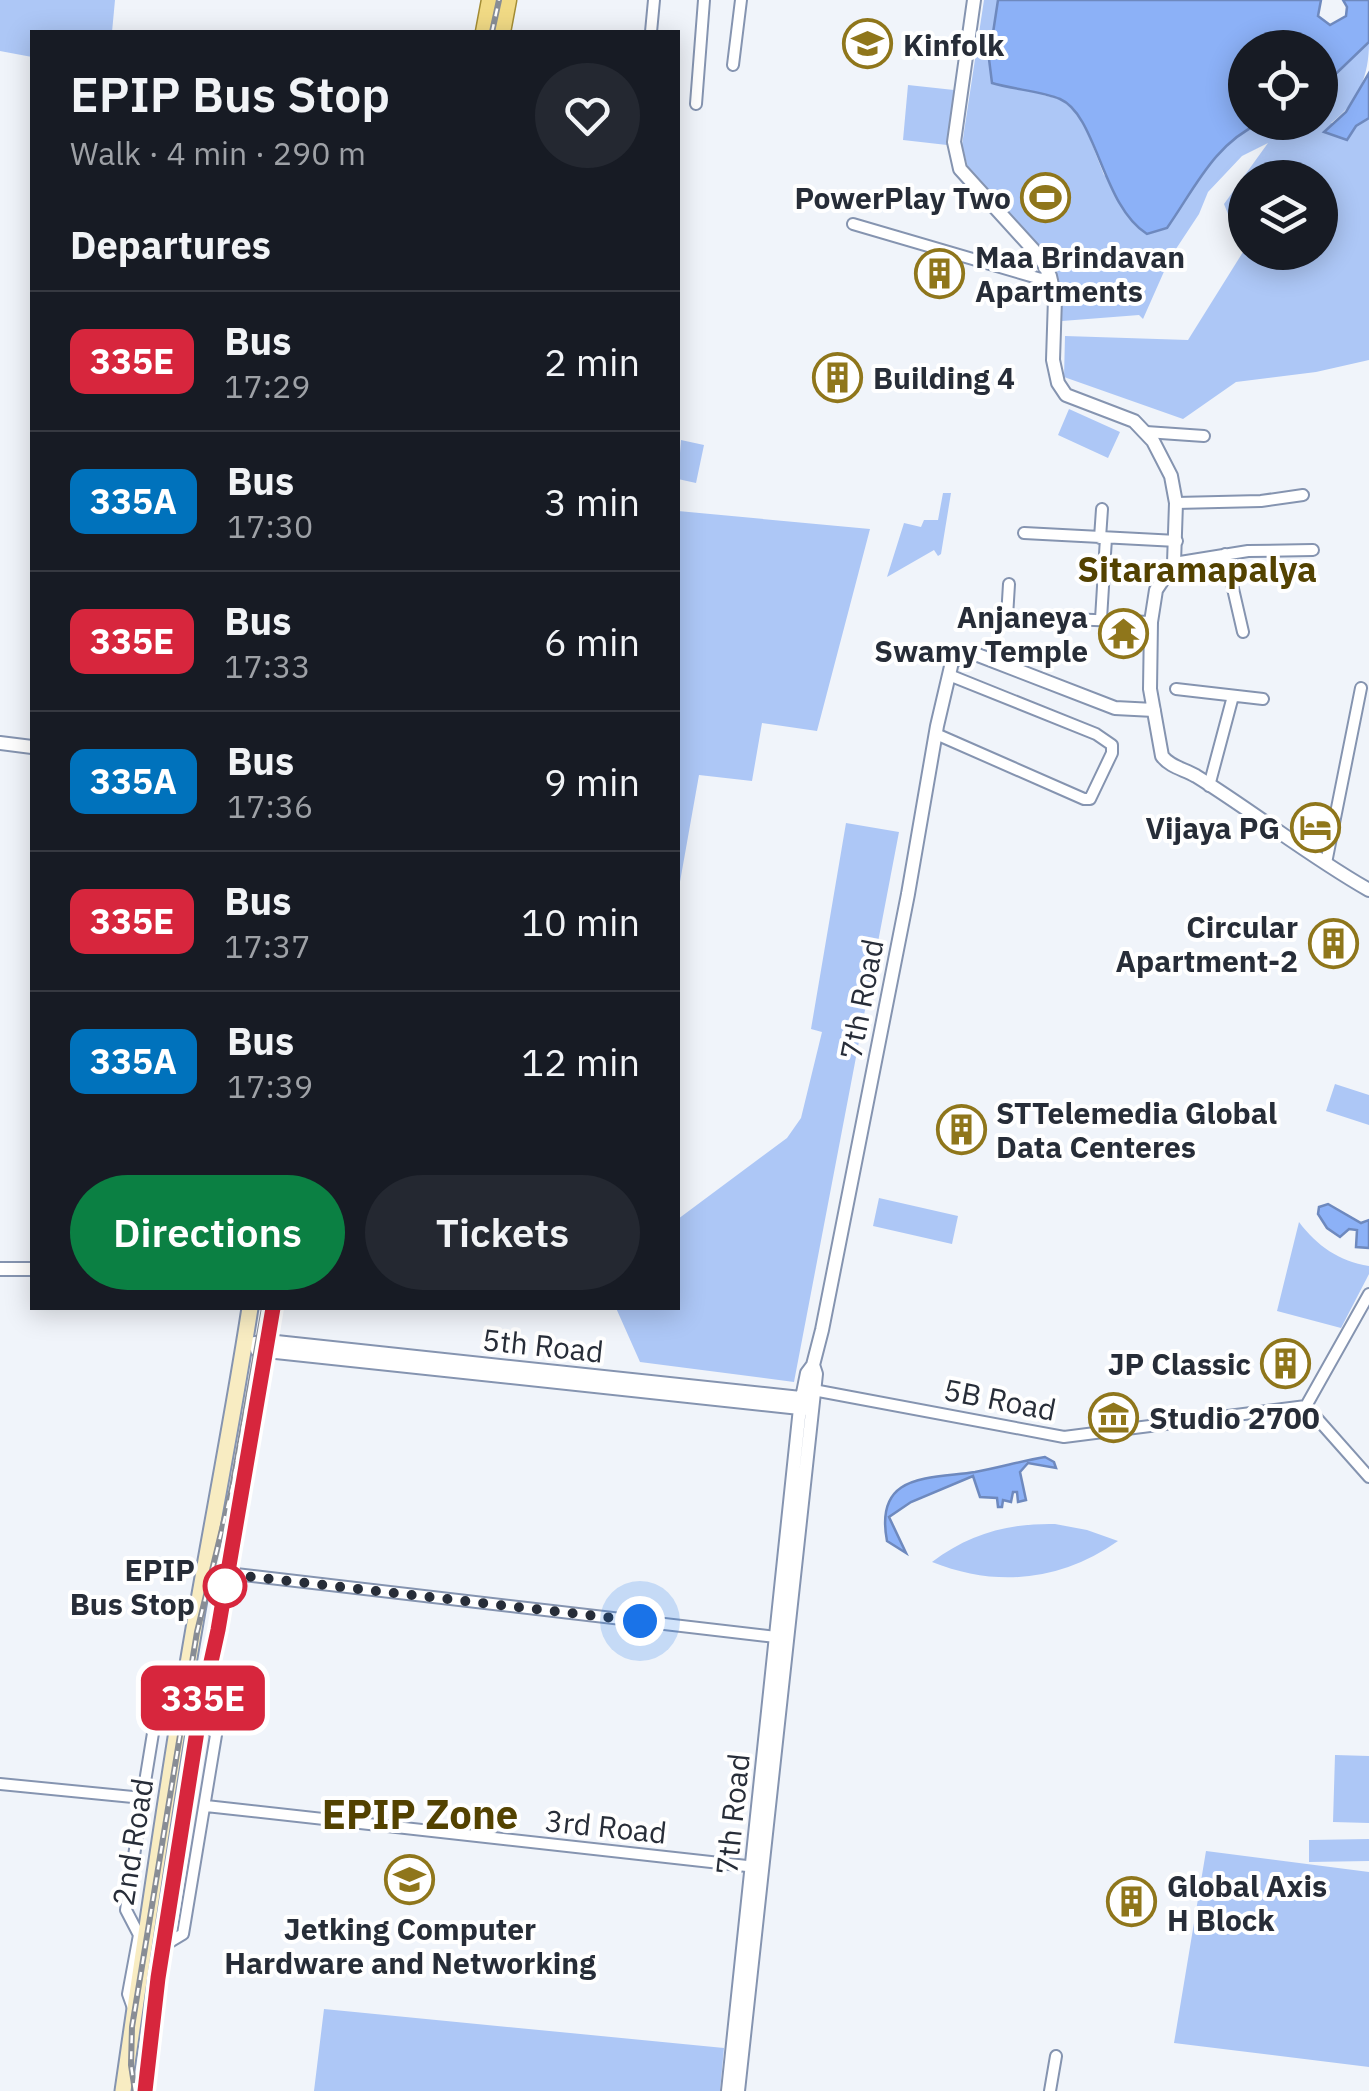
<!DOCTYPE html>
<meta charset="utf-8">
<style>
:root{--surface:#171b24;--page:#242831;--text:#f1f3f6;--muted:#9ea1a6;--line:#363941;--accent:#0b8043}
body{margin:0;font-family:"IBM Plex Sans",sans-serif;background:var(--page);color:var(--text);height:100vh;display:flex;flex-direction:column;font-size:38px;white-space:nowrap}
*{box-sizing:border-box;margin:0}
p{font-size:32px;color:var(--muted)}
.icon{flex:none;width:55px;height:55px;fill:none;stroke:currentColor;stroke-width:2;stroke-linecap:round;stroke-linejoin:round}
.map{position:relative;flex:1;overflow:hidden}
.drawer{position:absolute;left:30px;top:30px;width:650px;height:1280px;display:flex;flex-direction:column;background:var(--surface);border-radius:0px;box-shadow:0 5px 25px #0003}
.drawer>*{flex:none}
.badge{padding:0 20px;border-radius:15px;font-size:35px;line-height:65px}
.controls{position:absolute;left:1228px;top:30px;display:grid;gap:20px}
.controls a{display:grid;place-items:center;width:110px;height:110px;border-radius:50%;background:var(--surface);box-shadow:0 5px 25px #0003;font-size:50px}
.you{position:absolute;width:50px;height:50px;margin:-25px;border:8px solid #fff;border-radius:50%;background:#1a73e8;box-shadow:0 0 0 15px #1a73e833}
.map>.badge{position:absolute;translate:-50% -50%;box-shadow:0 0 0 5px #fff}
h2{padding:0 40px;font-size:38px;line-height:90px}
.round{display:grid;place-items:center;flex:none;width:105px;height:105px;border-radius:52px;background:var(--page)}
.head{display:flex;align-items:center;justify-content:space-between;height:170px;padding:0 40px}
h1{font-size:48px;font-weight:600;line-height:75px}
.primary-button{display:flex;gap:20px;margin-top:auto;padding:20px 40px}
.primary-button a{flex:1;height:115px;border-radius:60px;background:var(--accent);color:#fff;font-size:40px;font-weight:600;line-height:115px;text-align:center}
.primary-button a+a{background:var(--page);color:var(--text)}
ul{padding:0;list-style:none}
li{display:flex;align-items:center;gap:30px;height:140px;padding:0 40px;border-top:2px solid var(--line)}
li div{flex:1}
li b{display:block;font-size:38px}
li em{font-style:normal}
li .badge{min-width:110px;font-weight:700;text-align:center}
.map>svg:first-child{display:block}
.green{fill:#adc7f6;fill-rule:evenodd}
.water{fill:#8cb1f7;stroke:#6e89be;stroke-width:2.5}
.lines{fill:none;stroke-linecap:round;stroke-linejoin:round}
.minor-casing{stroke:#8594b0;stroke-width:14}
.tertiary-casing{stroke:#8594b0;stroke-width:16}
.secondary-casing{stroke:#8594b0;stroke-width:19}
.primary-casing{stroke:#a48d35;stroke-width:21}
.minor{stroke:#fff;stroke-width:10}
.tertiary{stroke:#fff;stroke-width:12}
.secondary{stroke:#f8ecc2;stroke-width:15}
.primary{stroke:#f1da85;stroke-width:18}
.rail-casing{stroke:#888d95;stroke-width:6}
.rail{stroke:#fff;stroke-width:2.5;stroke-dasharray:8;stroke-linecap:butt}
.line-casing{stroke:#fff;stroke-width:22}
.line{stroke:#d7263d;stroke-width:15}
.walk{stroke:#272d38;stroke-width:10;stroke-dasharray:0 18}
.stop-dot{fill:#fff;stroke:#d7263d;stroke-width:5}
.labels{text-anchor:middle;dominant-baseline:central;stroke-width:8;stroke-linejoin:round;paint-order:stroke}
.poi-label{font-size:30px;font-weight:bold;fill:#272d38;stroke:#fff;text-anchor:start}
.street-label{font-size:30px;fill:#272d38;stroke:#fff}
.stop-label{font-size:30px;font-weight:bold;fill:#272d38;stroke:#fff;text-anchor:end}
.quarter-label{font-size:35px;font-weight:bold;fill:#534200;stroke:#fff}
.district-label{font-size:40px;font-weight:bold;fill:#534200;stroke:#fff}
</style>
<div class="map">
<svg width="1369" height="2091" viewBox="0 0 1369 2091">
<rect width="100%" height="100%" fill="#f0f4fa"/>
<path class="green" d="M0,0H115L112,32H32V57L0,51Z
M984,0H998L989,59L1043,95L1060,99L1072,107L1086,129L1104,175L1176,215C1191,186 1225,134 1258,124C1275,118 1301,123 1320,122V89L1369,42C1369,75 1359,102 1331,123L1356,126L1369,118V360L1316,372L1236,382L1183,419L1064,377L1065,336L1188,340L1243,252L1224,204L1268,143L1242,156L1208,192L1199,214L1170,258L1143,319L1139,315L1062,321V291L1050,263L968,168L962,145ZM1245,178H1320V252H1245Z
M908,85L954,90L947,145L903,140Z
M1069,409L1120,432L1108,458L1058,435Z
M681,440L704,445L696,483L678,479Z
M943,493H951L941,554L938,556L934,550L887,577L904,523L921,527L924,520H938Z
M678,511L870,529L817,731L762,723L752,781L699,775L678,893Z
M846,823L899,832L794,1382L640,1362L616,1308H678V1219L787,1138L801,1118L822,1032L811,1029Z
M1335,1084L1369,1095V1125L1326,1111Z
M879,1198L958,1216L952,1244L873,1226Z
M1299,1222C1317,1246 1339,1261 1369,1266V1274L1341,1328L1277,1311Z
M1055,1524L1087,1530L1118,1541C1061,1581 997,1588 932,1562C969,1534 1009,1523 1055,1524Z
M1335,1755L1369,1756V1823L1333,1822Z
M1369,1839V1861L1309,1862V1840Z
M1206,1851L1369,1872V2067L1174,2043Z
M324,2009L724,2048L720,2091H314Z"/>
<path class="water" d="M998,0H1321L1318,16L1330,25L1346,16L1347,7L1343,0H1369V42L1320,89V48H1245V122L1260,123C1214,144 1195,188 1167,228L1147,234C1102,206 1097,115 1060,99C1044,92 1012,89 992,83L989,59Z
M1369,73V118L1356,126L1347,140L1324,132L1346,112Z
M1328,1204L1361,1223L1369,1220V1248L1356,1247L1357,1230L1349,1229L1340,1237L1327,1228L1318,1214L1319,1207Z
M1045,1457L1054,1462L1056,1468L1028,1463L1020,1472L1026,1500L1018,1502L1017,1492H1013L1011,1502L1003,1500L1002,1507H998L997,1498L980,1497L973,1476L911,1502L889,1517L906,1553L887,1541C874,1473 928,1479 975,1472C998,1468 1021,1461 1045,1457Z"/>
<g class="lines">
<defs>
<path id="minor" d="M651,32L654,0
M733,65L741,0
M696,104L704,0
M853,224L1041,279L1050,276
M1146,432L1204,436
M1176,503L1261,501L1303,495
M1024,533L1177,541
M1100,538L1102,509
M1225,554L1243,632
M1174,563L1248,551L1313,550
M1103,576L1165,577
M1009,584L1007,617L1151,622
M1101,619L1106,538
M1176,689L1263,699
M936,734L1084,799H1090L1112,753V745L1096,734L949,675
M1209,786L1233,696
M1326,863L1361,688
M808,1389L1064,1437L1306,1406
M1306,1406L1369,1294
M1306,1406L1369,1477
M227,1573L776,1637
M0,1784L143,1798
M206,1806L756,1867
M163,1946L183,1934L216,1735L201,1712
M133,2008L128,1994L139,1935L126,1910L145,1782L154,1727L182,1685
M1050,2091L1056,2056"/>
<path id="tertiary" d="M974,0L954,142L960,169L1040,257L1050,276L1055,298L1053,360L1058,383L1066,395L1134,421L1153,441L1171,476L1176,503L1174,563L1156,590L1151,622L1150,689L1162,756C1170,767 1184,769 1196,776C1254,812 1309,856 1369,890
M0,743L32,747
M0,1269H32
M244,1345L267,1341L810,1399
M257,1350L809,1409
M728,2091L800,1408L807,1373L813,1365L822,1330L908,894L937,726L952,662L970,652L1115,708L1154,710
M738,2091L816,1374L813,1365"/>
<path id="secondary" d="M123,2091C143,1953 163,1814 186,1676C206,1553 231,1431 250,1308
M145,2091L157,1977L200,1712L218,1630L273,1308"/>
<path id="primary" d="M485,32L491,0
M501,32L507,0"/>
</defs>
<use href="#minor" class="minor-casing"/>
<use href="#tertiary" class="tertiary-casing"/>
<use href="#secondary" class="secondary-casing"/>
<use href="#primary" class="primary-casing"/>
<use href="#minor" class="minor"/>
<use href="#tertiary" class="tertiary"/>
<use href="#secondary" class="secondary"/>
<use href="#primary" class="primary"/>
<defs>
<path id="rail" d="M492,32L499,0
M135,2091L131,2065L132,2027L197,1632L232,1488L264,1308"/>
</defs>
<use href="#rail" class="rail-casing"/>
<use href="#rail" class="rail"/>
</g>
<g class="lines">
<defs>
<path id="line" d="M145,2091L158,1978L200,1712L218,1630L273,1308"/>
</defs>
<use href="#line" class="line-casing"/>
<use href="#line" class="line"/>
<path class="walk" d="M225,1586L227,1574L640,1621"/>
</g>
<defs>
<symbol id="school-ring" viewBox="-11 -11 22 22"><circle r="9.5" fill="#fff" stroke="#8f761b" stroke-width="1.5"/><path d="M0-5L7-2L0 1L-7-2ZM-4 1L0 2.5L4 1V4Q0 6-4 4Z" fill="#8f761b"/></symbol>
<symbol id="stadium-ring" viewBox="-11 -11 22 22"><circle r="9.5" fill="#fff" stroke="#8f761b" stroke-width="1.5"/><path d="M0-5a6.5 5 0 1 0 0 10a6.5 5 0 1 0 0-10ZM-3.5-1.8h7v3.6h-7Z" fill="#8f761b"/></symbol>
<symbol id="building-ring" viewBox="-11 -11 22 22"><circle r="9.5" fill="#fff" stroke="#8f761b" stroke-width="1.5"/><path d="M-4-6H4V6H1V3H-1V6H-4ZM-2.5-4.3h1.7v1.8h-1.7ZM.8-4.3h1.7v1.8H.8ZM-2.5-1h1.7V.8h-1.7ZM.8-1h1.7V.8H.8Z" fill="#8f761b"/></symbol>
<symbol id="temple-ring" viewBox="-11 -11 22 22"><circle r="9.5" fill="#fff" stroke="#8f761b" stroke-width="1.5"/><path d="M0-6L5-2H3V0L6.5 2.5H4V6H1.5V3h-3V6H-4V2.5H-6.5L-3 0V-2H-5Z" fill="#8f761b"/></symbol>
<symbol id="hotel-ring" viewBox="-11 -11 22 22"><circle r="9.5" fill="#fff" stroke="#8f761b" stroke-width="1.5"/><path d="M-6-4.5h1.5V1H6V5H4.5V3h-9V5H-6ZM-4 0a1.8 1.8 0 1 1 3.6 0ZM.5 0V-2.5h3Q6-2.5 6 0Z" fill="#8f761b"/></symbol>
<symbol id="museum-ring" viewBox="-11 -11 22 22"><circle r="9.5" fill="#fff" stroke="#8f761b" stroke-width="1.5"/><path d="M0-6L6-3V-2H-6V-3ZM-5-1h2V3h-2ZM-1-1h2V3h-2ZM3-1h2V3H3ZM-6 4H6V6H-6Z" fill="#8f761b"/></symbol>
</defs>
<g fill-rule="evenodd">
<use href="#school-ring" x="840" y="16" width="55" height="55"/>
<use href="#stadium-ring" x="1018" y="170" width="55" height="55"/>
<use href="#building-ring" x="912" y="246" width="55" height="55"/>
<use href="#building-ring" x="810" y="350" width="55" height="55"/>
<use href="#temple-ring" x="1096" y="606" width="55" height="55"/>
<use href="#hotel-ring" x="1288" y="800" width="55" height="55"/>
<use href="#building-ring" x="1306" y="916" width="55" height="55"/>
<use href="#building-ring" x="934" y="1102" width="55" height="55"/>
<use href="#building-ring" x="1258" y="1336" width="55" height="55"/>
<use href="#museum-ring" x="1086" y="1390" width="55" height="55"/>
<use href="#school-ring" x="382" y="1852" width="55" height="55"/>
<use href="#building-ring" x="1104" y="1874" width="55" height="55"/>
</g>
<circle class="stop-dot" cx="225" cy="1586" r="20"/>
<g class="labels">
<g class="poi-label">
<text x="903" y="44">Kinfolk</text>
<text x="1011" y="197" text-anchor="end">PowerPlay Two</text>
<text x="975" y="256">Maa Brindavan<tspan x="975" dy="34">Apartments</tspan></text>
<text x="873" y="377">Building 4</text>
<text x="1088" y="616" text-anchor="end">Anjaneya<tspan x="1088" dy="34">Swamy Temple</tspan></text>
<text x="1280" y="827" text-anchor="end">Vijaya PG</text>
<text x="1298" y="926" text-anchor="end">Circular<tspan x="1298" dy="34">Apartment-2</tspan></text>
<text x="996" y="1112">STTelemedia Global<tspan x="996" dy="34">Data Centeres</tspan></text>
<text x="1251" y="1363" text-anchor="end">JP Classic</text>
<text x="1149" y="1417">Studio 2700</text>
<text x="1167" y="1885">Global Axis<tspan x="1167" dy="34">H Block</tspan></text>
<text x="410" y="1928" text-anchor="middle">Jetking Computer<tspan x="410" dy="34">Hardware and Networking</tspan></text>
</g>
<g class="street-label">
<text transform="translate(861 999) rotate(-79)">7th Road</text>
<text transform="translate(543 1345) rotate(6)">5th Road</text>
<text transform="translate(1000 1399) rotate(11)">5B Road</text>
<text transform="translate(732 1814) rotate(-84)">7th Road</text>
<text transform="translate(606 1826) rotate(6)">3rd Road</text>
<text transform="translate(132 1842) rotate(-81)">2nd Road</text>
</g>
<g class="stop-label">
<text x="195" y="1569">EPIP<tspan x="195" dy="34">Bus Stop</tspan></text>
</g>
<g class="quarter-label">
<text x="1197" y="569">Sitaramapalya</text>
</g>
<g class="district-label">
<text x="420" y="1814">EPIP Zone</text>
</g>
</g>
</svg>
<div class="controls">
<a><svg class="icon" aria-label="locate" viewBox="0 0 24 24"><circle cx="12" cy="12" r="6"/><path d="M12 2v4M12 18v4M2 12h4M18 12h4"/></svg></a>
<a><svg class="icon" aria-label="layers" viewBox="0 0 24 24"><path d="M12 4l9 5-9 5-9-5zM3 14l9 5 9-5"/></svg></a>
</div>
<div class="you" style="left:640px;top:1621px"></div>
<b class="badge" style="left:203px;top:1698px;background:#d7263d;color:#fff">335E</b>
<section class="drawer">
<div class="head"><div><h1>EPIP Bus Stop</h1><p>Walk · 4 min · 290 m</p></div><a class="round"><svg class="icon" aria-label="heart" viewBox="0 0 24 24"><path d="M12 20l-8-8c-3-5 5-10 8-4 3-6 11-1 8 4z"/></svg></a></div>
<h2>Departures</h2>
<ul>
<li><span class="badge" style="background:#d7263d;color:#fff">335E</span><div><b>Bus</b><p>17:29</p></div><em>2 min</em></li>
<li><span class="badge" style="background:#0072bc;color:#fff">335A</span><div><b>Bus</b><p>17:30</p></div><em>3 min</em></li>
<li><span class="badge" style="background:#d7263d;color:#fff">335E</span><div><b>Bus</b><p>17:33</p></div><em>6 min</em></li>
<li><span class="badge" style="background:#0072bc;color:#fff">335A</span><div><b>Bus</b><p>17:36</p></div><em>9 min</em></li>
<li><span class="badge" style="background:#d7263d;color:#fff">335E</span><div><b>Bus</b><p>17:37</p></div><em>10 min</em></li>
<li><span class="badge" style="background:#0072bc;color:#fff">335A</span><div><b>Bus</b><p>17:39</p></div><em>12 min</em></li>
</ul>
<div class="primary-button"><a>Directions</a><a>Tickets</a></div>
</section>
</div>
